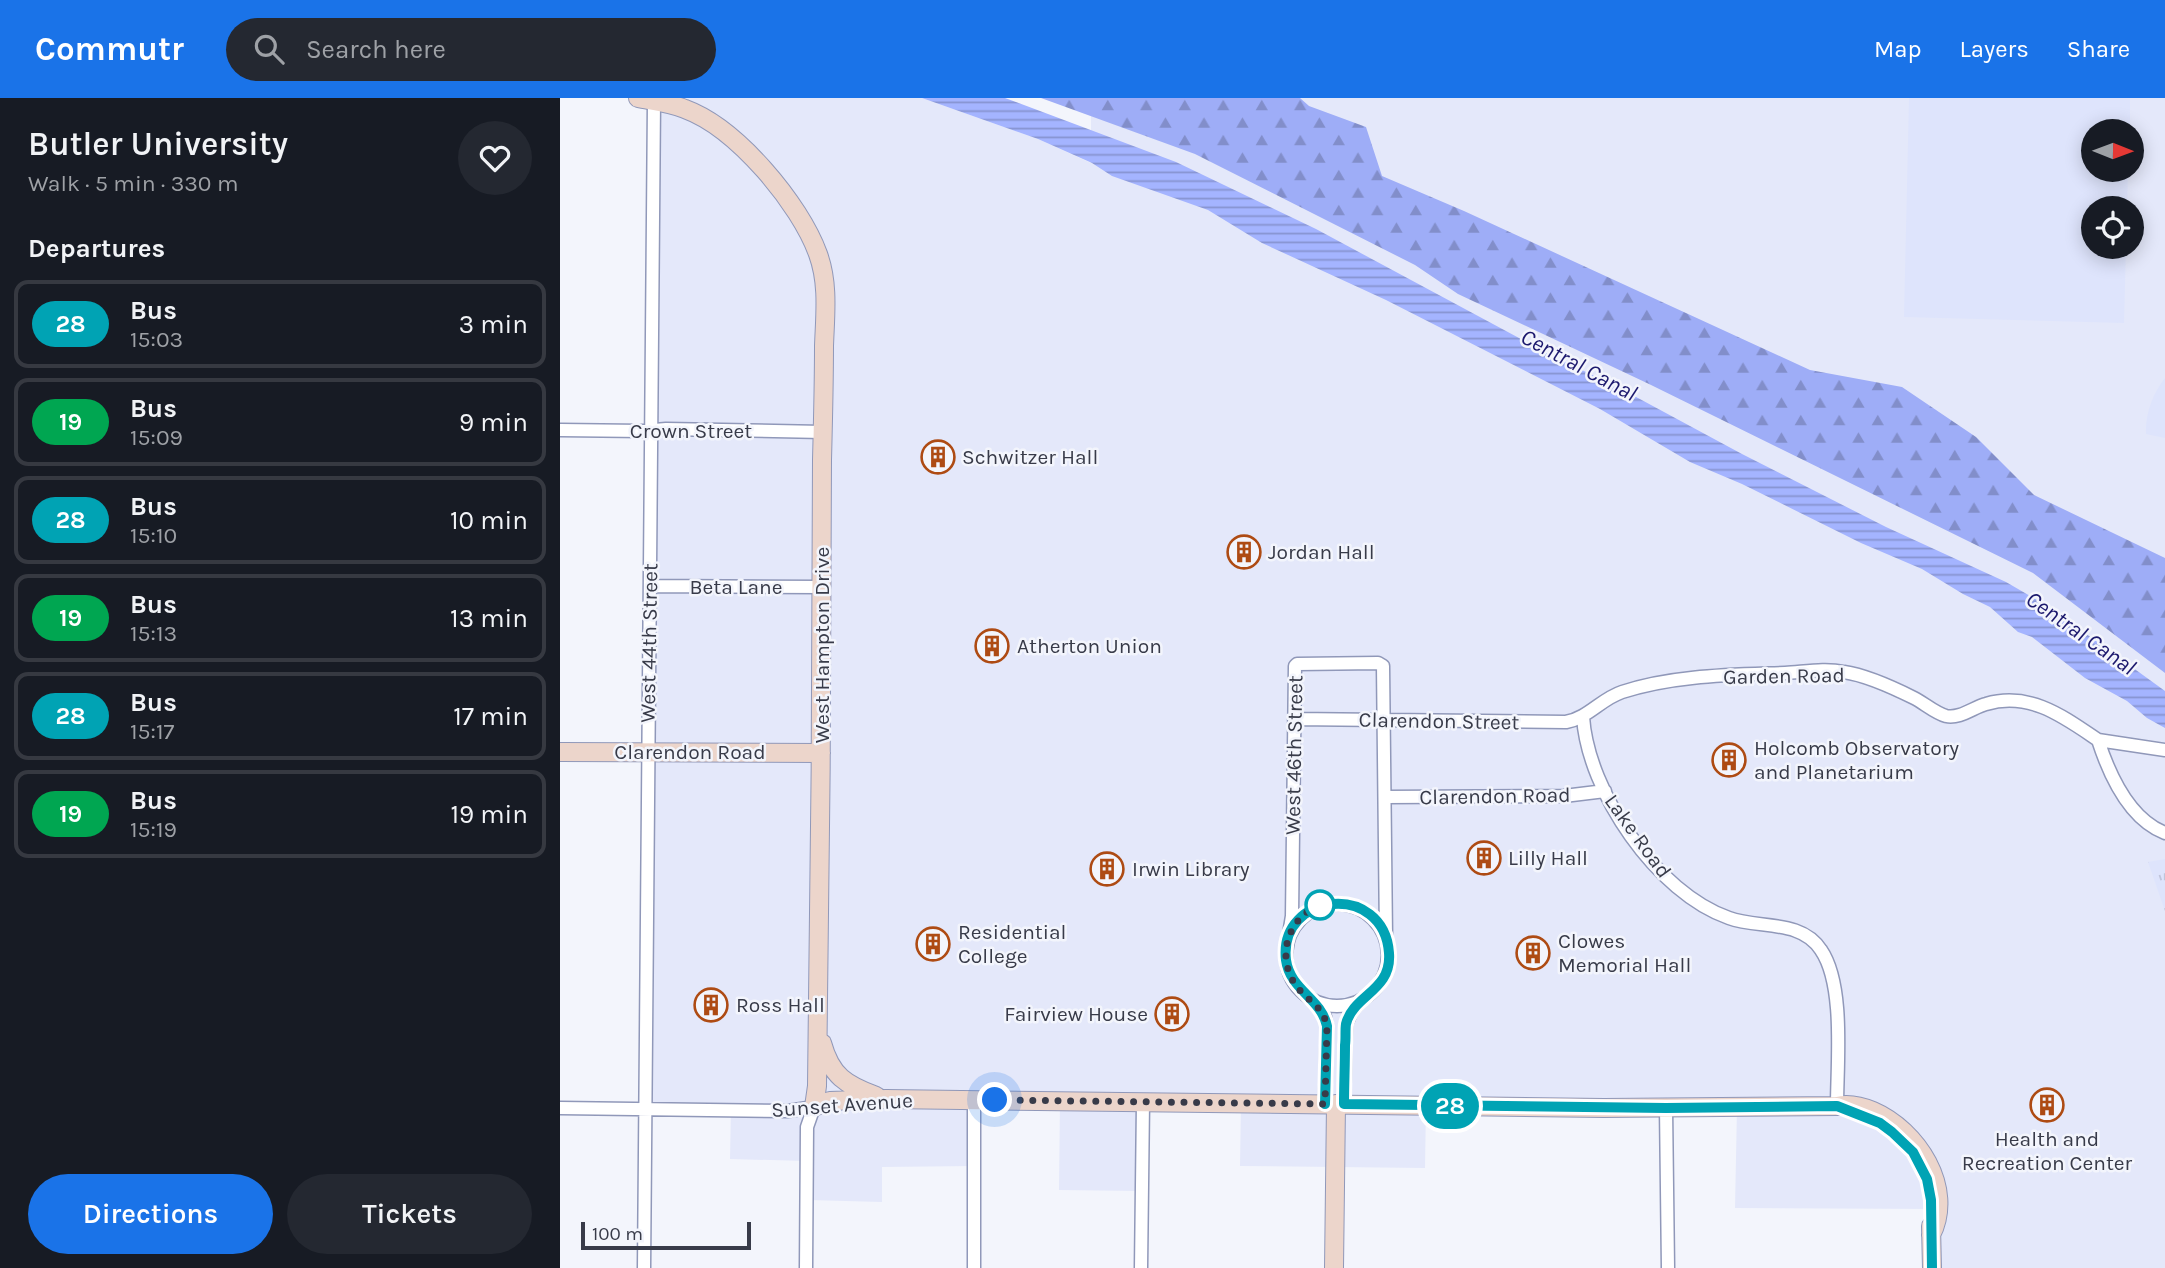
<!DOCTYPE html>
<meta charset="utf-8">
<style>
:root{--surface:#171b24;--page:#242831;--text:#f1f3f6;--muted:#9ea1a6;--line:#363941;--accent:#1a73e8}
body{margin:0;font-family:Karla,sans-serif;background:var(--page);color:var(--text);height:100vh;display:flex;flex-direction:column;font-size:26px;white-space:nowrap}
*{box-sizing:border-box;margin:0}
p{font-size:23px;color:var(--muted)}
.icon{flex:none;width:38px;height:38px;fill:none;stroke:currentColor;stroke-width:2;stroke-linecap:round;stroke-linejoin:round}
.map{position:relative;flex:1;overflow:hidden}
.panel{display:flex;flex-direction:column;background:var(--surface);width:560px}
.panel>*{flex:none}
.badge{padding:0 14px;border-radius:23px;font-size:24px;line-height:46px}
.needle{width:46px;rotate:91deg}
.tools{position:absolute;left:1521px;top:21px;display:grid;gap:14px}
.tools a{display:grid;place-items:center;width:63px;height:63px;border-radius:50%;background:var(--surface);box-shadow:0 4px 18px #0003;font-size:35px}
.scale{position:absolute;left:21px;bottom:18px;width:170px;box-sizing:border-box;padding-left:7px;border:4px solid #383b49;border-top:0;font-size:19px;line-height:24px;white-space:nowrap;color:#383b49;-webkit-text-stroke:5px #f3f5fc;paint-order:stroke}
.you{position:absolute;width:35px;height:35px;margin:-18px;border:5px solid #fff;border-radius:50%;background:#1a73e8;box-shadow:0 0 0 10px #1a73e833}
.map>.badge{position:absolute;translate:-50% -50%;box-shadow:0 0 0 4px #fff}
h2{padding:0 28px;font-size:26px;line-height:63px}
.round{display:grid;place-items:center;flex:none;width:74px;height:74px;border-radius:37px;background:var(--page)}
.headline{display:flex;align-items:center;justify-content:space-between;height:119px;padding:0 28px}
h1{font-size:33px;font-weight:600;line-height:52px}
.cta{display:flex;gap:14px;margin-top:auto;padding:14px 28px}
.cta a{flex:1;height:80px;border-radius:42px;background:var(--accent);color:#fff;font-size:28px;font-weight:600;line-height:80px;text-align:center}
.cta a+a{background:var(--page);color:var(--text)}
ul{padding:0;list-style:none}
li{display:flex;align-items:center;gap:21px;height:88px;margin:0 14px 10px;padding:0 14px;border:4px solid var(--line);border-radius:14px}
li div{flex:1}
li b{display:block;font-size:26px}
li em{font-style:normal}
li .badge{min-width:77px;font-weight:700;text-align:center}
header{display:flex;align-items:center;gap:42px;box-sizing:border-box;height:98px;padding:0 35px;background:var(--accent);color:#fff}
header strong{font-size:33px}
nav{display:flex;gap:38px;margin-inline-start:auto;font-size:24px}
.search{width:490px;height:63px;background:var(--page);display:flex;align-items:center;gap:18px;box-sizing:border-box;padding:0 24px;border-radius:38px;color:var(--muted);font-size:26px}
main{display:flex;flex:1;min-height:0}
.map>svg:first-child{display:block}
.built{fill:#e4e8fa;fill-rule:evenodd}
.forest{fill:url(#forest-firs)}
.park{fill:url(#park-tufts)}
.pitch{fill:#dee4fc}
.water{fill:url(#water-rules)}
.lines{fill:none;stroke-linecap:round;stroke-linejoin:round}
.street-casing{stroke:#9098b9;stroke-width:15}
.secondary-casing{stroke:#9098b9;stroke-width:20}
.street{stroke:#fff;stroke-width:12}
.secondary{stroke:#ecd5cb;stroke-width:18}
.line-casing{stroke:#fff;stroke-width:16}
.line{stroke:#00a3b4;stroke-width:10}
.walk{stroke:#383b49;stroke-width:7;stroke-dasharray:0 12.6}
.stop-dot{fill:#fff;stroke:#00a3b4;stroke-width:3.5}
.labels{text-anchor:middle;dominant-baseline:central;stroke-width:5;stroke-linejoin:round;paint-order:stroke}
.street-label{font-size:21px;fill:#383b49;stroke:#f3f5fc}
.poi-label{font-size:21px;fill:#383b49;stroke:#f3f5fc;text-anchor:start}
.water-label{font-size:23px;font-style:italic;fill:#1c196e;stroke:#f3f5fc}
</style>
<header>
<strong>Commutr</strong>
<div class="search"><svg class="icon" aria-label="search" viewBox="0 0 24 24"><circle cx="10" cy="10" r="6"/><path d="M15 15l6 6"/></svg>Search here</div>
<nav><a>Map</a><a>Layers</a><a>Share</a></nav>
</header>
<main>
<section class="panel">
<div class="headline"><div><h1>Butler University</h1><p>Walk · 5 min · 330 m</p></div><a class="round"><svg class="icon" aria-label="heart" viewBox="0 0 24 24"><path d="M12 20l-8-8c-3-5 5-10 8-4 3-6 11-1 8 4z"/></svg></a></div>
<h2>Departures</h2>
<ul>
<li><span class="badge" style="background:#00a3b4;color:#fff">28</span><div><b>Bus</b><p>15:03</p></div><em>3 min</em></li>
<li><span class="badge" style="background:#00a651;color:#fff">19</span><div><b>Bus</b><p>15:09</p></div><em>9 min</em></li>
<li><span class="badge" style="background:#00a3b4;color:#fff">28</span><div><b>Bus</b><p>15:10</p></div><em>10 min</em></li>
<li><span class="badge" style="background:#00a651;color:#fff">19</span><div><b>Bus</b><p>15:13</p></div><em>13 min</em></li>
<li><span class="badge" style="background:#00a3b4;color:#fff">28</span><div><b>Bus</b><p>15:17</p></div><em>17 min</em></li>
<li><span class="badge" style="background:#00a651;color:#fff">19</span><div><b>Bus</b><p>15:19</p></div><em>19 min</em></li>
</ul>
<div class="cta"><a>Directions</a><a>Tickets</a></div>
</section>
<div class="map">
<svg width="1605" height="1170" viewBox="0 0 1605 1170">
<defs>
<pattern id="forest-firs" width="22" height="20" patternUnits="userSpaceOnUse" patternTransform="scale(1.75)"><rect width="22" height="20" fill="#9eadf7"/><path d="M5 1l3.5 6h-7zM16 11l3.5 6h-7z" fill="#828eca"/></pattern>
<pattern id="park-tufts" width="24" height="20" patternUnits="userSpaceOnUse" patternTransform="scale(1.75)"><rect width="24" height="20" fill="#dee4fc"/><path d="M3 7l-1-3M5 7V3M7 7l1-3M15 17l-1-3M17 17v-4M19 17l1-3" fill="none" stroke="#bfc4da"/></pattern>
<pattern id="water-rules" width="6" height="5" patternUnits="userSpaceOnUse" patternTransform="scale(1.75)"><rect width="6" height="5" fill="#a4b4ff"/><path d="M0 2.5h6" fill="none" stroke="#8794d0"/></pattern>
</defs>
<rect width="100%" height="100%" fill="#f3f5fc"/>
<path class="built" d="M95,0H362L478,41L531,65V0H1605V1170H1376V1111L1175,1110L1177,1009L866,1008L865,1070L680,1068L681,1005L583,1004L580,1093L499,1092L500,1003L414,1002V1068L322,1069V1104L249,1102L247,1063L170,1061L171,1011H85ZM1533,33H1572V72H1533ZM1533,110H1572V149H1533Z"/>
<path class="forest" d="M481,0H740L749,8L806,29L822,78L904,113L1250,272L1342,289L1416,339L1474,397L1605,460V575L1473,475L1089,286L898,196L855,167L635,56Z"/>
<path class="park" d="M1605,761V813L1588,764Z"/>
<path class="pitch" d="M1349,0H1570V33H1533V72H1568L1567,110H1533V149H1566L1564,225L1344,219Z
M1605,280V340L1586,336C1585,316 1593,295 1605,280Z"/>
<path class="water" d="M362,0H445L616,64L756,131L983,253L1065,293L1182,356L1326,429L1446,484L1489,509L1605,593V630L1587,620L1567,603L1525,580L1472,539L1458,534L1430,509L1403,496L1362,471L1301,445L1182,386L1130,364L1040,311L826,202L702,145L648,112L552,78L532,65L478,41Z"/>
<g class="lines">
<defs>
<path id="street" d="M0,332L83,333L106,331L263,334
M90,488L262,489
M1023,619C1028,694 1097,795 1169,820C1199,831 1241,821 1261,852C1285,887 1277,965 1277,1008
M734,621L1006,624C1028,620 1041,601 1062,594C1114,577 1171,577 1225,575C1244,574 1265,570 1284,574C1305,577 1334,590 1354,600C1364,605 1375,615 1386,618C1400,621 1414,609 1426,606C1470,593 1504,619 1538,642
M1605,652L1538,642C1549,676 1569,721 1605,735
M825,699L1004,698L1045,693
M726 857a51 51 0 1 1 102 0a51 51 0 1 1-102 0Z
M726,855L732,818L735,568L737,566L818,565L823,568L826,839
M753,902L765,919L767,928L765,1006
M784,1006L786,926L792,913L801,903
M0,1010L228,1013L254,1009
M1106,1010L1108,1170
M84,1170L94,3
M246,1170L247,1029L254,1009
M414,1170V1001
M581,1170L583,1004"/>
<path id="secondary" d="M78,0C93,3 111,5 125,11C177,30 240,106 258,156C269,186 265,218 264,248C264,286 263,324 262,362C262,571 260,779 257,988L254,1009
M0,654L261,655
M262,945C271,978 286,987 316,998
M254,1009L270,1003L326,1001L1044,1010L1277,1008C1290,1005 1301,1008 1313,1013C1357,1032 1395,1090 1371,1137
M1371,1128L1372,1170
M774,1170L776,1006"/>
</defs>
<use href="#street" class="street-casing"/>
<use href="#secondary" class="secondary-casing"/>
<use href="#street" class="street"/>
<use href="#secondary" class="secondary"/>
</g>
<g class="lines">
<defs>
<path id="line" d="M765,1006L767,928C761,900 730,892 726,862C718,794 824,783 829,855C832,893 793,897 786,926C785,932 786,941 785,947C785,967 784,987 784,1006L1106,1010L1277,1008L1320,1025L1332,1034L1353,1054L1367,1081L1371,1102L1372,1170"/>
</defs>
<use href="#line" class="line-casing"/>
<use href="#line" class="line"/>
<path class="walk" d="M435,1002L765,1006L767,928C762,907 750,905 738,890C719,867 723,833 746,815C750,812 756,810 760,807"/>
</g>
<defs>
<symbol id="building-ring" viewBox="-11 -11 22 22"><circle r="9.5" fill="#f3f5fc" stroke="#ae4b13" stroke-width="1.5"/><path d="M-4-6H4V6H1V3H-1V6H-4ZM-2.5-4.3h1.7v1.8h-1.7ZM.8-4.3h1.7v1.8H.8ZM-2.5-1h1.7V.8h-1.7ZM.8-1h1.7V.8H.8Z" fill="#ae4b13"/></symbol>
</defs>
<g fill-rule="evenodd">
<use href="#building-ring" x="359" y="340" width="38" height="38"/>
<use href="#building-ring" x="665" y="435" width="38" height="38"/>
<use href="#building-ring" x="413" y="529" width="38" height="38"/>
<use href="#building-ring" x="1150" y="643" width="38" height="38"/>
<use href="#building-ring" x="905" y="741" width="38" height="38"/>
<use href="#building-ring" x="528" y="752" width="38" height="38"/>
<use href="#building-ring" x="354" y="827" width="38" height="38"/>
<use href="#building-ring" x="954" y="836" width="38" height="38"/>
<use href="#building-ring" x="132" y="888" width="38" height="38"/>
<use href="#building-ring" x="593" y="897" width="38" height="38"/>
<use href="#building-ring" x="1468" y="988" width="38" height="38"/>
</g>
<circle class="stop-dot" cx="760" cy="807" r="14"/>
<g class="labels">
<g class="street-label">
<text x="131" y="333">Crown Street</text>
<text x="176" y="489">Beta Lane</text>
<text transform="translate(89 545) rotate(-89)">West 44th Street</text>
<text transform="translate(262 547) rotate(-90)">West Hampton Drive</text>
<text transform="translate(1224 578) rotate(-1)">Garden Road</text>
<text transform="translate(879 623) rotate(1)">Clarendon Street</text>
<text x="130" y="654">Clarendon Road</text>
<text transform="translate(734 657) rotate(-89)">West 46th Street</text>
<text transform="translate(935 698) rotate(-1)">Clarendon Road</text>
<text transform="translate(1078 738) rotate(54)">Lake Road</text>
<text transform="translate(282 1007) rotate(-4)">Sunset Avenue</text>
</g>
<g class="poi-label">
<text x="402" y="359">Schwitzer Hall</text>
<text x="708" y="454">Jordan Hall</text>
<text x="457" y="548">Atherton Union</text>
<text x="1194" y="650">Holcomb Observatory<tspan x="1194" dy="24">and Planetarium</tspan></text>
<text x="948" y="760">Lilly Hall</text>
<text x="572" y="771">Irwin Library</text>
<text x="398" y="834">Residential<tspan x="398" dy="24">College</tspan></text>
<text x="998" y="843">Clowes<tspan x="998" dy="24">Memorial Hall</tspan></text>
<text x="176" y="907">Ross Hall</text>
<text x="588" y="916" text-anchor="end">Fairview House</text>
<text x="1487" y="1041" text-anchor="middle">Health and<tspan x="1487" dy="24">Recreation Center</tspan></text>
</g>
<g class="water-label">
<text transform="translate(1019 267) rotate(28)">Central Canal</text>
<text transform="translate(1521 535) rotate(35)">Central Canal</text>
</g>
</g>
</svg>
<div class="tools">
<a><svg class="needle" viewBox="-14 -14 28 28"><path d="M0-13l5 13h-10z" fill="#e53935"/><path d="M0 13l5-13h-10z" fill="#9ea1a6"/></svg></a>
<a><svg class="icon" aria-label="locate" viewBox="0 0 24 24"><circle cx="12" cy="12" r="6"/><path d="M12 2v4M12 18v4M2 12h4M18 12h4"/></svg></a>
</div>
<div class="scale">100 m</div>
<div class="you" style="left:435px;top:1002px"></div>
<b class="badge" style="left:890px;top:1008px;background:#00a3b4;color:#fff">28</b>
</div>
</main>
